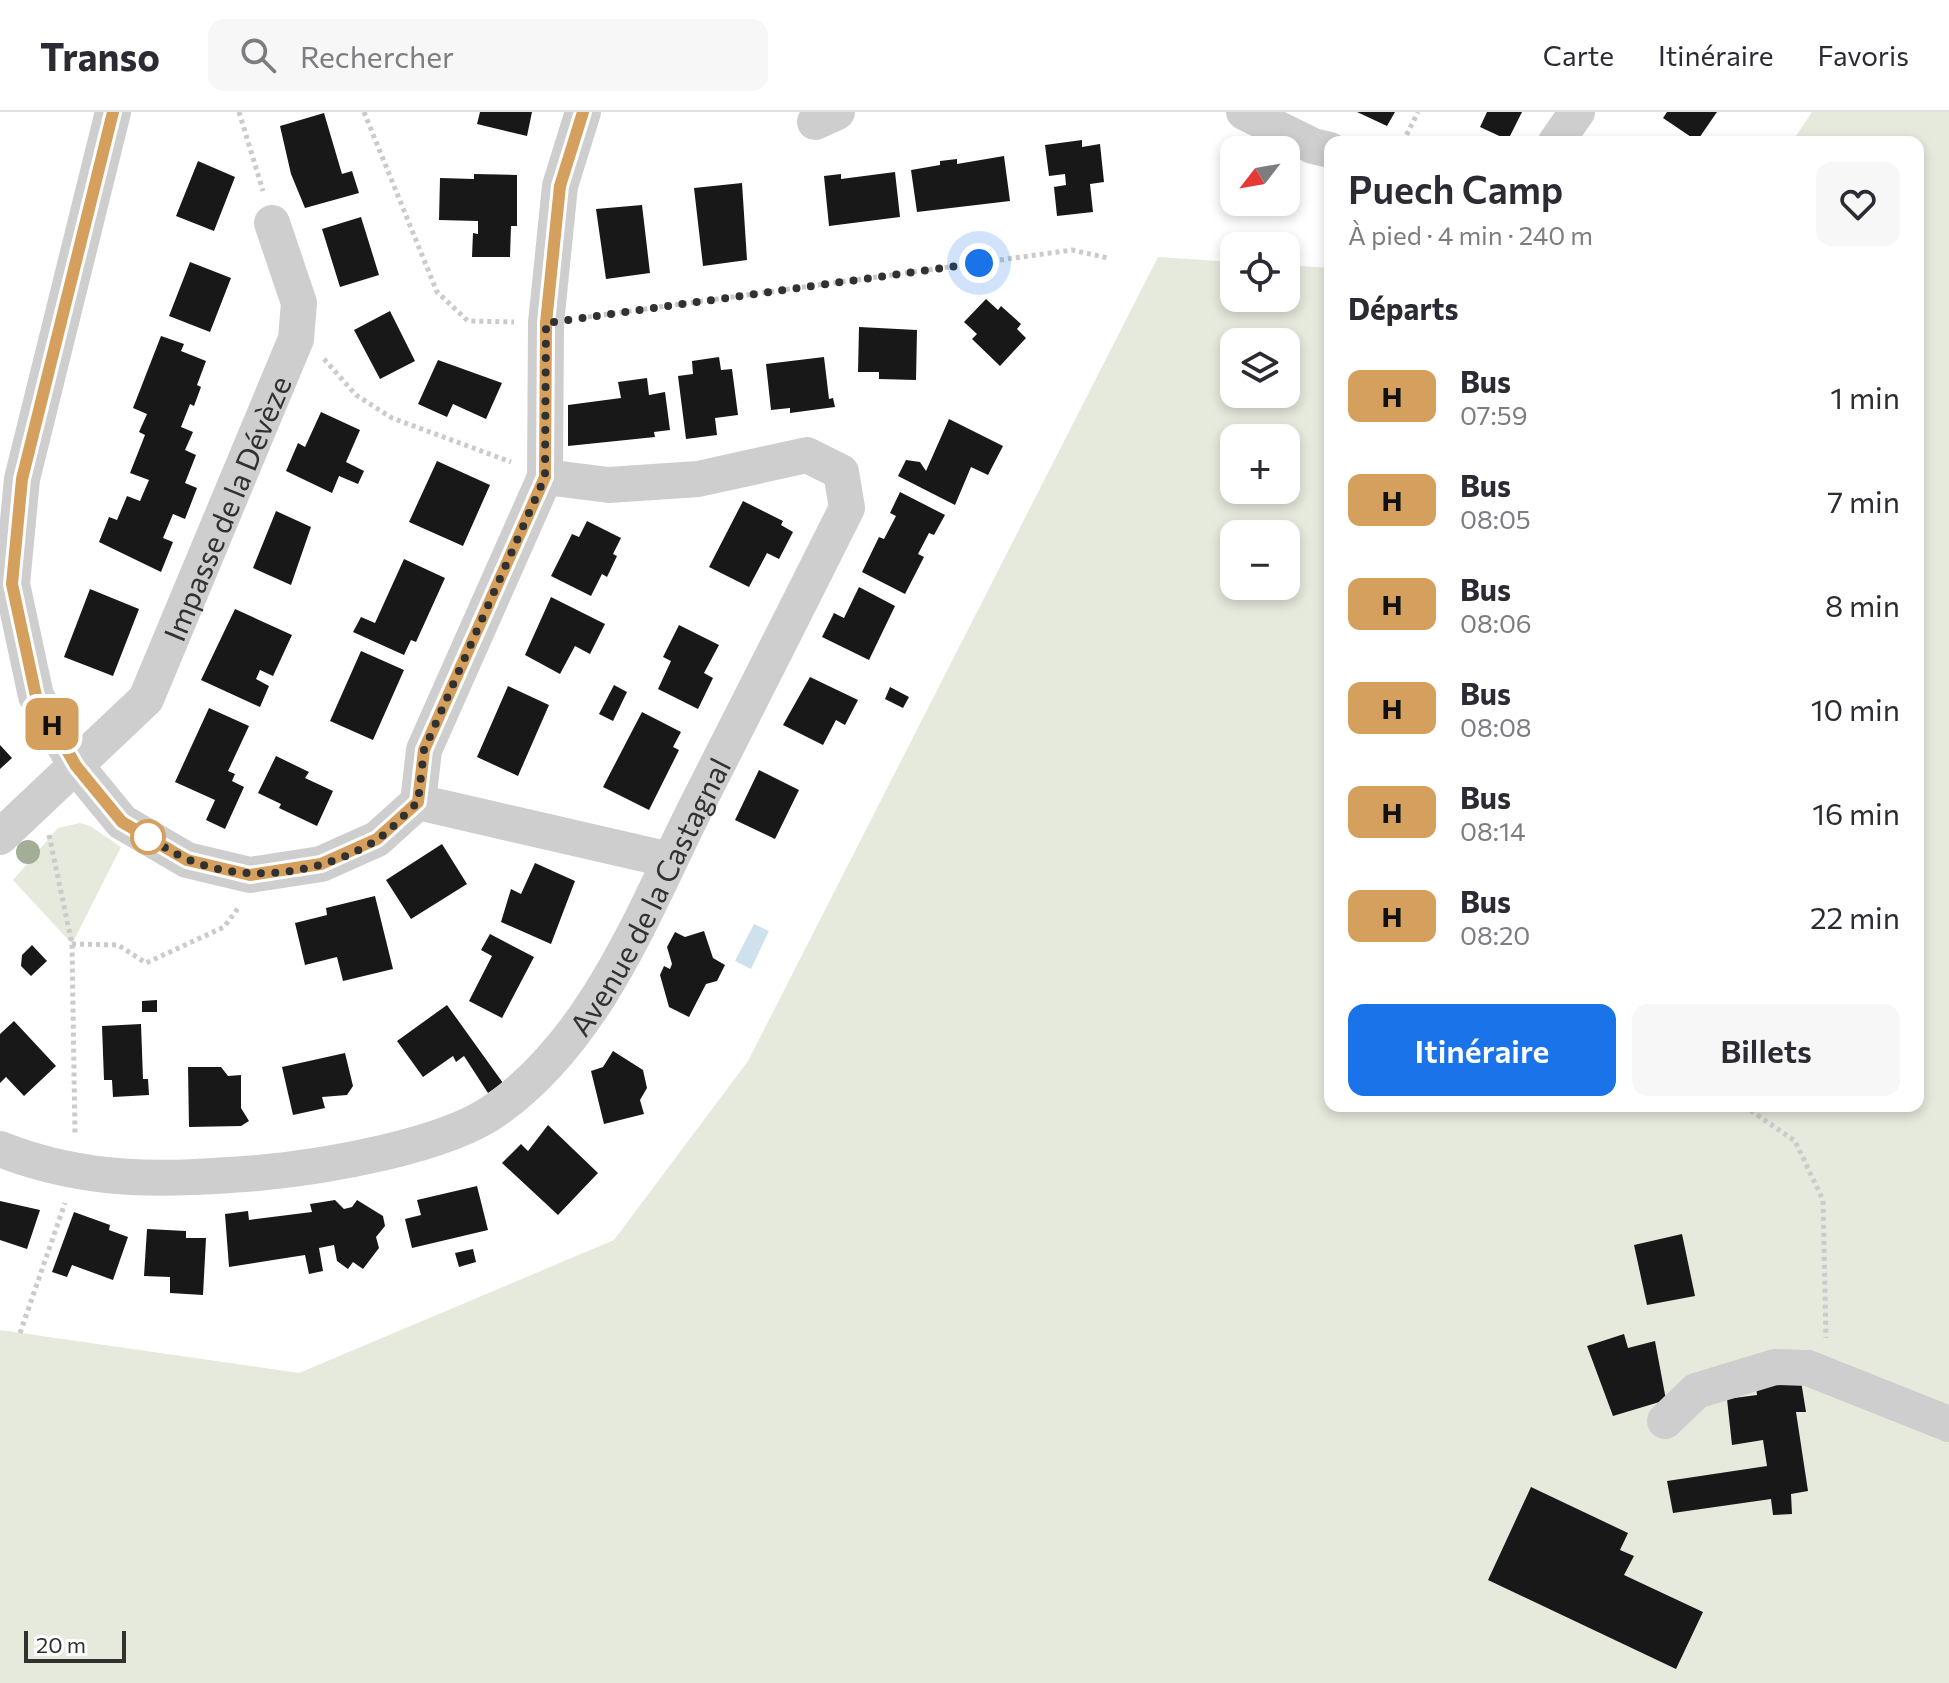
<!DOCTYPE html>
<html lang="fr">
<meta charset="utf-8">
<style>
:root{--surface:#fff;--page:#f7f7f7;--text:#2b2b33;--muted:#7c7c81;--line:#e1e1e2;--accent:#1a73e8}
body{margin:0;font-family:Commissioner,sans-serif;background:var(--page);color:var(--text);height:100vh;display:flex;flex-direction:column;font-size:30px;white-space:nowrap}
*{box-sizing:border-box;margin:0}
p{font-size:26px;color:var(--muted)}
.icon{flex:none;width:44px;height:44px;fill:none;stroke:currentColor;stroke-width:2;stroke-linecap:round;stroke-linejoin:round}
.map{position:relative;flex:1;overflow:hidden}
.drawer{position:absolute;left:1324px;top:24px;width:600px;height:976px;display:flex;flex-direction:column;background:var(--surface);border-radius:16px;box-shadow:0 4px 12px #0003}
.drawer>*{flex:none}
.badge{padding:0 16px;border-radius:12px;font-size:28px;line-height:52px}
.needle{width:52px;rotate:239deg}
.buttons{position:absolute;left:1220px;top:24px;display:grid;gap:16px}
.buttons a{display:grid;place-items:center;width:80px;height:80px;border-radius:16px;background:var(--surface);box-shadow:0 4px 12px #0003;font-size:40px}
.scale{position:absolute;left:24px;bottom:20px;width:102px;box-sizing:border-box;padding-left:8px;border:4px solid #313131;border-top:0;font-size:22px;line-height:28px;white-space:nowrap;color:#313131;-webkit-text-stroke:6px #fff;paint-order:stroke}
.you{position:absolute;width:40px;height:40px;margin:-20px;border:6px solid #fff;border-radius:50%;background:#1a73e8;box-shadow:0 0 0 12px #1a73e833}
.map>.badge{position:absolute;translate:-50% -50%;box-shadow:0 0 0 4px #fff}
h2{padding:0 24px;font-size:30px;line-height:72px}
.round{display:grid;place-items:center;flex:none;width:84px;height:84px;border-radius:16px;background:var(--page)}
.overview{display:flex;align-items:center;justify-content:space-between;height:136px;padding:0 24px}
h1{font-size:38px;font-weight:600;line-height:60px}
.button{display:flex;gap:16px;margin-top:auto;padding:16px 24px}
.button a{flex:1;height:92px;border-radius:16px;background:var(--accent);color:#fff;font-size:32px;font-weight:600;line-height:92px;text-align:center}
.button a+a{background:var(--page);color:var(--text)}
ul{padding:0;list-style:none}
li{display:flex;align-items:center;gap:24px;height:104px;padding:0 24px}
li div{flex:1}
li b{display:block;font-size:30px}
li em{font-style:normal}
li .badge{min-width:88px;font-weight:700;text-align:center}
header{display:flex;align-items:center;gap:48px;box-sizing:border-box;height:112px;padding:0 40px;background:var(--surface);border-bottom:2px solid var(--line)}
header strong{font-size:38px}
nav{display:flex;gap:44px;margin-inline-start:auto;font-size:28px}
.search{width:560px;height:72px;background:var(--page);display:flex;align-items:center;gap:20px;box-sizing:border-box;padding:0 28px;border-radius:16px;color:var(--muted);font-size:30px}
.map>svg:first-child{display:block}
.green{fill:#e5eadd;fill-rule:evenodd}
.water{fill:#cee1ec}
.building{fill:#181818}
.lines{fill:none;stroke-linecap:round;stroke-linejoin:round}
.path{stroke:#cbcbcb;stroke-width:5;stroke-dasharray:4 4;stroke-linecap:butt}
.minor{stroke:#cecece;stroke-width:36}
.tree{fill:#a2ae96}
.line-casing{stroke:#fff;stroke-width:18}
.line{stroke:#d5a05e;stroke-width:12}
.walk{stroke:#313131;stroke-width:8;stroke-dasharray:0 14.4}
.stop-dot{fill:#fff;stroke:#d5a05e;stroke-width:4}
.labels{text-anchor:middle;dominant-baseline:central;stroke-width:8;stroke-linejoin:round;paint-order:stroke}
.street-label{font-size:30px;fill:#313131;stroke:#fff}
</style>
<header>
<strong>Transo</strong>
<div class="search"><svg class="icon" aria-label="search" viewBox="0 0 24 24"><circle cx="10" cy="10" r="6"/><path d="M15 15l6 6"/></svg>Rechercher</div>
<nav><a>Carte</a><a>Itinéraire</a><a>Favoris</a></nav>
</header>
<div class="map">
<svg width="1949" height="1571" viewBox="0 0 1949 1571">
<rect width="100%" height="100%" fill="#fff"/>
<path class="green" d="M1812,0H1949V1571H0V1218L299,1261L614,1128L748,949L1158,145L1234,150V186H1286V153L1330,156V994H1918V30H1792ZM1234,230H1286V282H1234ZM1234,326H1286V378H1234ZM1234,422H1286V474H1234Z
M80,711L90,714L121,735L72,832L13,768L58,716Z"/>
<path class="water" d="M754,812L769,819L751,857L735,849Z"/>
<path class="building" d="M480,0H532L527,24L477,12Z
M1357,0H1395L1387,14Z
M1487,0H1522L1508,28L1480,15Z
M1667,0H1717L1697,29L1663,6Z
M324,1L342,62L352,59L359,81L305,96L291,62L280,14Z
M1082,28V35L1100,32L1104,70L1090,72L1093,100L1057,104L1054,75L1066,73L1065,62L1049,64L1045,33Z
M1004,44L1010,89L917,100L911,58L940,53V49L957,47V52Z
M198,49L235,65L214,119L176,104Z
M895,60L900,105L829,114L824,64L841,62V67Z
M474,62L517,63V114H511L510,145H472L473,121L478,122V109L439,108L440,66L474,67Z
M742,71L747,148L703,154L694,76Z
M642,93L650,161L606,167L596,97Z
M361,105L379,163L340,175L322,117Z
M190,150L231,166L210,220L169,204Z
M986,187L998,198L1001,194L1021,212L1017,217L1026,226L1000,254L972,227L977,222L964,210Z
M390,199L415,249L380,267L354,218Z
M859,215L917,218L916,268L879,267V260H858Z
M161,224L184,232L181,239L206,249L197,273L201,275L194,294L190,292L181,315L193,320L185,338L196,343L185,371L197,376L185,407L173,402L163,426L173,430L161,460L99,430L109,405L117,408L127,384L140,389L149,368L130,361L145,323L139,320L147,302L133,296Z
M719,245L721,258L732,257L738,303L715,306L717,323L686,327L678,264L693,262L692,249Z
M824,245L829,287L833,286L835,295L790,301V296L771,298L766,252Z
M438,248L502,271L486,307L453,292L447,305L418,292Z
M647,266L649,283L665,280L670,318L654,320L655,325L568,334V293L621,286L618,270Z
M321,300L360,318L346,350L364,359L358,372L339,364L332,381L286,359L298,331L305,335Z
M949,307L1003,334L988,363L971,355L955,393L898,364L906,348L920,350L926,359Z
M437,349L490,373L463,434L409,410Z
M900,380L945,403L934,423L929,421L918,442L924,445L905,482L862,460L879,425L884,427L896,404L890,401Z
M743,389L783,409L781,413L793,420L779,447L767,441L749,475L709,455Z
M276,399L311,415L291,473L253,456Z
M587,409L621,426L613,442L617,444L607,465L602,462L591,484L551,464L572,422L579,425Z
M404,447L445,466L416,530L411,528L404,543L353,520L361,505L375,511Z
M859,475L895,494L869,548L822,525L834,501L844,506Z
M90,477L139,497L113,564L64,545Z
M551,485L605,512L590,542L575,534L560,562L525,543Z
M235,497L292,523L273,564L260,558L256,567L269,574L260,595L201,568Z
M679,513L719,533L704,561L713,566L698,597L658,577L671,549L663,545Z
M361,539L404,558L373,628L330,609Z
M810,565L858,588L845,613L836,608L823,633L783,613Z
M614,573L627,580L613,609L599,602Z
M508,574L549,593L518,664L477,645Z
M890,575L909,585L903,596L885,587Z
M209,596L249,614L228,659L235,662L232,669L244,675L225,717L206,708L215,688L175,670Z
M642,600L681,620L673,635L679,638L649,698L603,675Z
M0,633L12,646L0,657Z
M276,644L309,660L305,666L333,679L317,714L279,696L281,692L258,681Z
M759,658L799,678L775,727L735,708Z
M442,732L467,772L411,807L386,768Z
M535,751L575,769L551,832L501,810L511,777L521,782Z
M375,784L393,857L343,869L337,845L305,853L295,811L327,803L326,796Z
M704,819L713,846L725,853L717,869L706,872L689,905L669,895L660,863L664,854L670,857L672,852L667,835L675,820L685,825Z
M490,822L534,845L502,906L469,889L492,844L481,838Z
M32,833L47,849L31,864L21,854L22,843Z
M157,888V900H142V889Z
M447,893L503,971L488,981L464,944L456,950L453,944L423,965L397,929Z
M14,909L56,954L24,984L6,965L0,971V922Z
M141,912L143,967H148L149,983L113,985L112,968H104L102,914Z
M613,939L643,958L647,976L640,988L644,1002L604,1012L591,959L603,955Z
M345,941L353,974L347,983L322,985L325,996L293,1003L282,955Z
M188,955H221L228,964L241,963V996L249,1009L241,1014L189,1015Z
M548,1013L598,1061L558,1103L502,1051L521,1032L528,1039Z
M477,1074L488,1118L412,1136L405,1107L421,1103L417,1088Z
M335,1088L344,1097L352,1095L357,1088L383,1104L385,1114L376,1125L379,1136L363,1157L353,1150L348,1157L337,1149L334,1133L319,1136L323,1159L309,1162L305,1143L229,1155L225,1102L248,1099L249,1108L312,1100L310,1092Z
M0,1089L40,1098L27,1137L0,1128Z
M74,1100L110,1113L109,1118L128,1125L113,1168L72,1153L67,1165L52,1160Z
M147,1117L186,1119V1126H206L203,1183L170,1181V1165L144,1164Z
M1682,1122L1695,1184L1647,1193L1634,1133Z
M473,1137L476,1150L459,1155L455,1141Z
M1624,1222L1628,1236L1655,1229L1666,1288L1613,1304L1587,1234Z
M1801,1269L1806,1300H1796L1808,1379L1791,1382L1792,1402L1773,1403L1771,1387L1673,1401L1667,1369L1767,1354L1763,1328L1732,1333L1727,1287L1757,1283L1756,1274Z
M1531,1375L1628,1421L1620,1438L1634,1444L1624,1463L1703,1500L1676,1557L1488,1468Z"/>
<g class="lines">
<path class="path" d="M239,0L263,79
M364,0L437,180L468,209L514,210
M1403,30L1418,0
M580,206L1072,138L1108,146
M324,247L356,283L392,306L511,350
M49,723L72,832L75,1023
M72,832L118,833L146,851L224,815L239,795
M1744,994L1795,1029L1823,1088L1826,1226
M20,1221L65,1091"/>
<g class="minor">
<path d="M113,0L22,367L12,472L36,584L76,654L122,710L187,748L250,763L321,752L377,727L418,690L424,638L545,365L546,211L560,74L583,0"/>
<path d="M1244,0L1313,34L1330,38"/>
<path d="M815,10L837,0"/>
<path d="M1556,30L1577,0"/>
<path d="M418,690L670,748"/>
<path id="s1" d="M0,725L146,587L296,227L299,191L272,111"/>
<path id="s2" d="M0,1037C88,1072 166,1068 258,1061C322,1055 445,1035 497,997C597,925 643,801 696,695C747,595 797,496 847,396L841,360L807,343L698,367L609,373L545,365"/>
<path d="M1665,1309L1696,1279L1775,1255L1808,1256L1949,1312"/>
</g>
</g>
<circle class="tree" cx="28" cy="740" r="12"/>
<g class="lines">
<defs>
<path id="line" d="M113,0L22,367L12,472L36,584L76,654L122,710L187,748L250,763L321,752L377,727L418,690L424,638L545,365L546,211L560,74L583,0"/>
</defs>
<use href="#line" class="line-casing"/>
<use href="#line" class="line"/>
<path class="walk" d="M148,725L144,723C158,731 172,741 187,747C246,773 322,762 377,728C391,718 405,702 418,690L424,638L545,365L546,211L979,151"/>
</g>
<circle class="stop-dot" cx="148" cy="725" r="16"/>
<g class="labels">
<g class="street-label">
<text stroke="none"><textPath href="#s1" startOffset="408">Impasse de la Dévèze</textPath></text>
<text stroke="none"><textPath href="#s2" startOffset="776">Avenue de la Castagnal</textPath></text>
</g>
</g>
</svg>
<div class="buttons">
<a><svg class="needle" viewBox="-14 -14 28 28"><path d="M0-13l5 13h-10z" fill="#e53935"/><path d="M0 13l5-13h-10z" fill="#7c7c81"/></svg></a>
<a><svg class="icon" aria-label="locate" viewBox="0 0 24 24"><circle cx="12" cy="12" r="6"/><path d="M12 2v4M12 18v4M2 12h4M18 12h4"/></svg></a>
<a><svg class="icon" aria-label="layers" viewBox="0 0 24 24"><path d="M12 4l9 5-9 5-9-5zM3 14l9 5 9-5"/></svg></a>
<a>+</a>
<a>−</a>
</div>
<div class="scale">20 m</div>
<div class="you" style="left:979px;top:151px"></div>
<b class="badge" style="left:52px;top:612px;background:#d5a05e;color:#111">H</b>
<section class="drawer">
<div class="overview"><div><h1>Puech Camp</h1><p>À pied · 4 min · 240 m</p></div><a class="round"><svg class="icon" aria-label="heart" viewBox="0 0 24 24"><path d="M12 20l-8-8c-3-5 5-10 8-4 3-6 11-1 8 4z"/></svg></a></div>
<h2>Départs</h2>
<ul>
<li><span class="badge" style="background:#d5a05e;color:#111">H</span><div><b>Bus</b><p>07:59</p></div><em>1 min</em></li>
<li><span class="badge" style="background:#d5a05e;color:#111">H</span><div><b>Bus</b><p>08:05</p></div><em>7 min</em></li>
<li><span class="badge" style="background:#d5a05e;color:#111">H</span><div><b>Bus</b><p>08:06</p></div><em>8 min</em></li>
<li><span class="badge" style="background:#d5a05e;color:#111">H</span><div><b>Bus</b><p>08:08</p></div><em>10 min</em></li>
<li><span class="badge" style="background:#d5a05e;color:#111">H</span><div><b>Bus</b><p>08:14</p></div><em>16 min</em></li>
<li><span class="badge" style="background:#d5a05e;color:#111">H</span><div><b>Bus</b><p>08:20</p></div><em>22 min</em></li>
</ul>
<div class="button"><a>Itinéraire</a><a>Billets</a></div>
</section>
</div>
